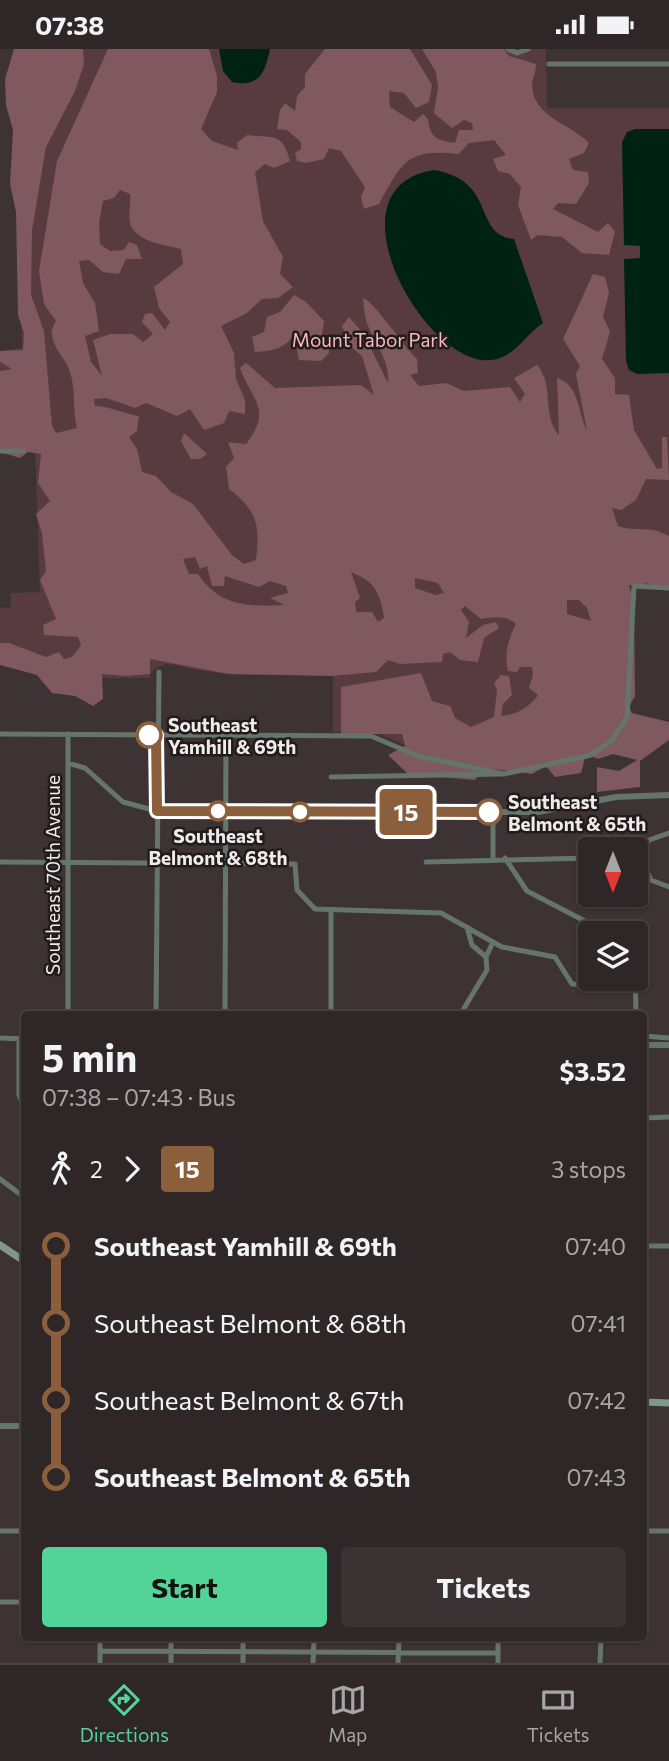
<!DOCTYPE html>
<meta charset="utf-8">
<style>
:root{--surface:#2e2627;--page:#3a3233;--text:#f1f3f6;--muted:#a7a5a7;--line:#494344;--accent:#52d397}
body{margin:0;font-family:Commissioner,sans-serif;background:var(--page);color:var(--text);height:100vh;display:flex;flex-direction:column;font-size:26px;white-space:nowrap}
*{box-sizing:border-box;margin:0}
p{font-size:23px;color:var(--muted)}
.icon{flex:none;width:38px;height:38px;fill:none;stroke:currentColor;stroke-width:2;stroke-linecap:round;stroke-linejoin:round}
.map{position:relative;flex:1;overflow:hidden}
.details{position:absolute;left:21px;top:962px;width:626px;height:630px;display:flex;flex-direction:column;background:var(--surface);border-radius:7px;box-shadow:0 2px 5px #0004,0 0 0 2px var(--line)}
.details>*{flex:none}
.badge{padding:0 14px;border-radius:5px;font-size:24px;line-height:46px}
.needle{width:46px;rotate:180deg}
.controls{position:absolute;left:578px;top:788px;display:grid;gap:14px}
.controls a{display:grid;place-items:center;width:70px;height:70px;border-radius:7px;background:var(--surface);box-shadow:0 2px 5px #0004,0 0 0 2px var(--line);font-size:35px}
.map>.badge{position:absolute;translate:-50% -50%;box-shadow:0 0 0 4px #fff}
.legs{display:flex;align-items:center;gap:10px;height:77px;padding:0 21px;font-size:23px}
.legs p{margin-inline-start:auto}
.head{display:flex;align-items:center;justify-content:space-between;height:119px;padding:0 21px}
h1{font-size:38px;font-weight:700;line-height:52px}
.primary-button{display:flex;gap:14px;margin-top:auto;padding:14px 21px}
.primary-button a{flex:1;height:80px;border-radius:7px;background:var(--accent);color:#111;font-size:28px;font-weight:700;line-height:80px;text-align:center}
.primary-button a+a{background:var(--page);color:var(--text)}
ul{padding:0 21px;list-style:none}
li{display:flex;align-items:center;gap:24px;height:77px;font-size:26px}
li i{display:grid;place-items:center;width:10px;height:100%;margin:0 9px;background:currentColor}
li i::after{content:'';width:18px;height:18px;margin:-9px;border:5px solid;border-radius:50%;background:var(--surface)}
li p{margin-inline-start:auto}
li:first-child i{background:linear-gradient(#0000 50%,currentColor 0)}
li:last-child i{background:linear-gradient(currentColor 50%,#0000 0)}
.status{display:flex;justify-content:space-between;align-items:center;height:49px;padding:0 35px;background:var(--surface);direction:ltr}
.status svg{height:19px;fill:currentColor}
.dock{display:flex;justify-content:space-around;align-items:center;height:98px;border-top:2px solid var(--line);background:var(--surface);font-size:19px;color:var(--muted)}
.dock a{display:grid;justify-items:center;gap:4px}
.dock .on{color:var(--accent)}
.map>svg:first-child{display:block}
.green{fill:#583b40}
.forest{fill:#80585f;fill-rule:evenodd}
.water{fill:#002212}
.lines{fill:none;stroke-linecap:round;stroke-linejoin:round}
.minor{stroke:#65756b;stroke-width:5}
.tertiary{stroke:#65756b;stroke-width:6}
.secondary{stroke:#7f9889;stroke-width:7}
.line-1-casing{stroke:#fff;stroke-width:16}
.line-1{stroke:#8b5e3c;stroke-width:10}
.stop-1-dot{fill:#fff;stroke:#8b5e3c;stroke-width:3.5}
.labels{text-anchor:middle;dominant-baseline:central;stroke-width:5;stroke-linejoin:round;paint-order:stroke}
.park-label{font-size:19px;fill:#fdb7c2;stroke:#201c1c}
.stop-label{font-size:19px;font-weight:bold;fill:#f1eaeb;stroke:#201c1c;text-anchor:start}
.street-label{font-size:19px;fill:#f1eaeb;stroke:#201c1c}
</style>
<div class="status"><b>07:38</b><svg viewBox="0 0 49 12"><path d="M0 12V9h3v3zM5 12V6h3v6zM10 12V3h3v9zM15 12V0h3v12zM26 1h20v11H26zM47 4h2v5h-2z"/></svg></div>
<div class="map">
<svg width="669" height="1614" viewBox="0 0 669 1614">
<rect width="100%" height="100%" fill="#3d3234"/>
<path class="green" d="M15,0H546L547,59H669V532L623,528L619,658L402,695L375,683H333V579L327,623C278,625 232,630 184,618C169,614 161,613 150,625V629H46L0,604V559L11,558V544L40,543L35,398L0,399V302L22,299Z"/>
<path class="forest" d="M14,0H83L84,15L75,42L46,98L32,181L31,246L44,282L52,377L56,384L77,379C72,360 76,341 70,323C64,305 43,291 56,272L44,255L39,222L57,112L108,0H209L217,27V43L201,80L212,92L238,101L237,94L247,86C273,90 282,82 290,112L274,119L265,115L255,123L263,172L283,208L280,225L293,238L278,249L262,250L247,264L221,277L234,304L236,330L245,351V365L229,362L224,374L204,381L190,360L177,367L146,354L135,359L106,349L94,350L95,357C110,357 124,365 139,367L137,382L129,388L137,400L142,423L156,427L171,443L193,455L232,506L244,515L256,511C260,477 258,462 229,440L226,418L234,409L228,393L246,395C273,360 252,352 240,319L246,314L275,339L361,336L374,346L362,307L350,297L342,277L349,268L363,284L388,334C391,312 372,291 366,271C364,264 364,256 363,249C375,253 403,297 417,310L418,324L410,326L419,337L446,334L464,342L510,338L520,353L525,345L514,329L537,316C555,336 541,367 559,386L557,329C579,335 578,363 587,382L576,325L580,317L563,290L593,225L605,228L609,244L603,267L610,283L602,310L615,329V345L629,346L634,381L657,420L662,419V388H667L669,431L646,430L636,451L621,461L612,459L618,477C639,484 646,475 669,487V540H654L646,534L641,538L629,536L634,554L635,647L629,658L632,664L669,673V691L640,712V738L597,743V718L619,722L637,711L613,705L598,710L586,705L581,724L555,728L546,717L532,725L484,719L475,731L408,725L388,706L405,697L402,685H341V638L421,624L432,652L450,657L455,669L471,678L494,668L497,641L494,634L501,626L509,627L512,646L503,655L501,667C516,666 530,658 538,646L529,639L533,626L532,618H520L517,623L508,622C504,606 508,590 516,575C507,566 492,568 481,570L465,557L461,561L469,573L466,589L483,576L496,573L499,579L484,589L478,613L460,611L450,603L443,605L442,613L400,615L388,611L376,623L331,627L229,625L150,610V625L126,627L102,625L103,650L93,657L75,647L52,644L37,626L0,616V594H9L46,608L59,603L64,610L72,608L81,596L78,588L44,586L43,576L56,570L40,531L46,522L42,484L36,465L50,452L38,434L41,405L28,403L20,409L0,403V322L12,320L0,313V302L23,301L24,284L18,266L16,163L10,135L13,81L6,56L5,30ZM120,141L130,145C131,154 128,166 130,174C135,193 166,196 181,200L183,215L154,238L159,259L170,273L165,281L152,264L145,265L142,273L153,285L143,293L133,285H110L93,291L102,327L91,313L85,287L99,282L95,254L83,234L79,212L89,211L103,223L119,225L126,210H142L137,196L129,193L124,201L110,202L100,195L99,174L103,152L114,149ZM195,508L200,520L207,517L212,537H224L225,527L259,538L270,532L286,537L288,544L270,549L284,556C248,558 219,557 198,525H189L183,510ZM351,523C375,533 380,543 384,569L378,573L372,563H356L355,553L360,549ZM415,529L438,534L444,544L436,546L415,539ZM567,551H579L587,559L591,572L567,565Z
M325,0H410L432,36L429,53L416,59L404,44L389,42L390,58L414,73L423,65L428,70C430,89 437,91 455,94L459,81H473L472,74L464,71L452,79L434,64L438,38L436,23L422,0H504L509,7L536,15C536,23 532,30 532,37C534,69 571,75 589,94L584,104L569,110L573,121L588,123L589,134L576,155L558,154L553,160L598,183L608,174L615,182L609,206L582,204L562,188L537,186L531,191L518,156L521,138L510,125L498,122L493,110L506,106L494,91L469,94L459,105C407,99 402,113 379,155L364,160L361,148L365,138L341,102L329,99L324,110L306,114L297,112L295,104L301,100V93L287,81L277,80L280,61L285,54L295,62L297,47L305,38V25Z
M294,246L305,252L324,272L322,284L329,293V304L321,312L299,311L294,285C285,300 273,302 255,303L252,288L264,283L267,268L280,263Z
M184,384L207,405L200,410H191L181,392Z"/>
<path class="water" d="M219,0H270C265,23 260,39 232,33L223,22Z
M635,80H669V324L637,325L629,321L626,312L624,210L640,209V197L624,196L622,93L627,83Z
M434,121C498,132 472,186 514,190L543,274C525,286 515,308 492,311C426,320 323,138 434,121Z"/>
<g class="lines">
<path class="minor" d="M508,0L517,4L528,0
M549,15H669
M0,402H23
M0,685L371,687L418,707L504,725L591,706L611,692L627,669L634,537L669,539
M68,714L85,719L123,753L157,762
M331,728L500,725
M493,763V809
M669,784L649,791L641,810L651,831L669,838
M505,809L527,842L608,884
M0,813L295,815L297,841L315,860L441,864L502,898L555,908L572,935L587,936L595,929
M426,813L590,809
M331,863V966
M467,878L472,896L486,908
M635,901V907
M635,918L636,966
M68,966V685
M156,966L159,623
M225,966L226,686
M460,966L487,921L486,908L493,893
M644,987L669,989
M0,989L24,990
M19,990V1046L24,1058
M644,1069L669,1068
M0,1130L24,1148
M644,1197H669
M0,1482H24
M644,1482H669
M0,1553H24
M100,1602L498,1604
M100,1614V1589
M171,1614V1589
M243,1614V1589
M313,1614L314,1589
M398,1614L399,1589
M498,1614V1589
M600,1614L601,1589"/>
<path class="tertiary" d="M157,762L538,763L616,748L669,746
M644,996H669
M0,1377H24"/>
<path class="secondary" d="M0,1196L24,1212
M644,1353L669,1354"/>
</g>
<g class="lines">
<defs>
<path id="line-1" d="M149,686H156L157,762L489,763"/>
</defs>
<use href="#line-1" class="line-1-casing"/>
<use href="#line-1" class="line-1"/>
</g>
<g class="stop-1-dot">
<circle cx="149" cy="686" r="12"/>
<circle cx="218" cy="762" r="9"/>
<circle cx="300" cy="763" r="9"/>
<circle cx="489" cy="763" r="12"/>
</g>
<g class="labels">
<g class="park-label">
<text x="370" y="290">Mount Tabor Park</text>
</g>
<g class="stop-label">
<text x="168" y="675">Southeast<tspan x="168" dy="22">Yamhill &amp; 69th</tspan></text>
<text x="508" y="752">Southeast<tspan x="508" dy="22">Belmont &amp; 65th</tspan></text>
<text x="218" y="786" text-anchor="middle">Southeast<tspan x="218" dy="22">Belmont &amp; 68th</tspan></text>
</g>
<g class="street-label">
<text transform="translate(52 826) rotate(-90)">Southeast 70th Avenue</text>
</g>
</g>
</svg>
<div class="controls">
<a><svg class="needle" viewBox="-14 -14 28 28"><path d="M0-13l5 13h-10z" fill="#e53935"/><path d="M0 13l5-13h-10z" fill="#a7a5a7"/></svg></a>
<a><svg class="icon" aria-label="layers" viewBox="0 0 24 24"><path d="M12 4l9 5-9 5-9-5zM3 14l9 5 9-5"/></svg></a>
</div>
<b class="badge" style="left:406px;top:763px;background:#8b5e3c;color:#fff">15</b>
<section class="details">
<div class="head"><div><h1>5 min</h1><p>07:38 – 07:43 · Bus</p></div><b>$3.52</b></div>
<div class="legs"><svg class="icon" aria-label="walk" viewBox="0 0 24 24"><circle cx="13" cy="4" r="2"/><path d="M13 8l-2 6 4 7M11 14l-3 7M7 12l3-4h3l4 4"/></svg>2<svg class="icon" aria-label="forward" viewBox="0 0 24 24"><path d="M9 5l7 7-7 7"/></svg><b class="badge" style="background:#8b5e3c;color:#fff">15</b><p>3 stops</p></div>
<ul>
<li><i style="color:#8b5e3c"></i><b>Southeast Yamhill &amp; 69th</b><p>07:40</p></li>
<li><i style="color:#8b5e3c"></i><span>Southeast Belmont &amp; 68th</span><p>07:41</p></li>
<li><i style="color:#8b5e3c"></i><span>Southeast Belmont &amp; 67th</span><p>07:42</p></li>
<li><i style="color:#8b5e3c"></i><b>Southeast Belmont &amp; 65th</b><p>07:43</p></li>
</ul>
<div class="primary-button"><a>Start</a><a>Tickets</a></div>
</section>
</div>
<nav class="dock">
<a class="on"><svg class="icon" aria-label="directions" viewBox="0 0 24 24"><path d="M12 3l9 9-9 9-9-9zM9 14v-3h6M13 9l2 2-2 2"/></svg>Directions</a>
<a><svg class="icon" aria-label="map" viewBox="0 0 24 24"><path d="M3 6l6-2 6 2 6-2v14l-6 2-6-2-6 2zM9 4v14M15 6v14"/></svg>Map</a>
<a><svg class="icon" aria-label="tickets" viewBox="0 0 24 24"><path d="M3 7h18v10H3zM15 7v10"/></svg>Tickets</a>
</nav>
